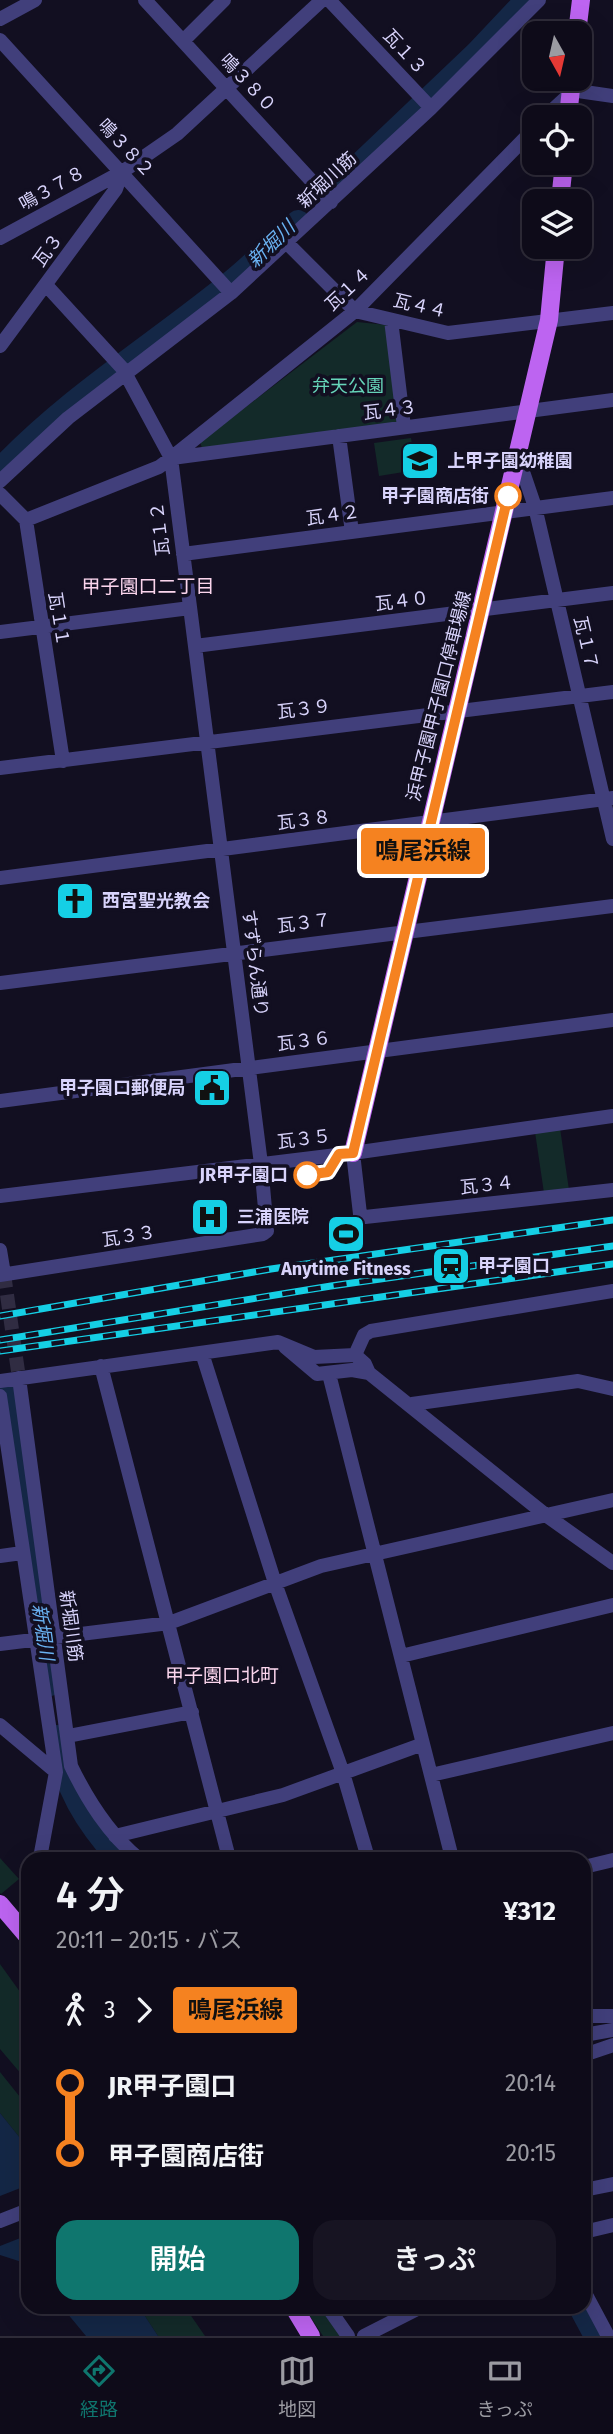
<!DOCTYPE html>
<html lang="ja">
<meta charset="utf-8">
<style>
:root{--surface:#0e0b19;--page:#171422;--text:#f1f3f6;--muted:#9b9ba2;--line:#2e2b38;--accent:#0f766e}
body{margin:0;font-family:"Fira Sans","Noto Sans JP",sans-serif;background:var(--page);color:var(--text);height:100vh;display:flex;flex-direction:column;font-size:26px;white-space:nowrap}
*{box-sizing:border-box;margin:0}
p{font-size:23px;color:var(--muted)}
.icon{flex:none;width:38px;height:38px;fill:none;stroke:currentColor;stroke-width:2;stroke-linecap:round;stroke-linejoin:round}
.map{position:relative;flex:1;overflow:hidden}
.details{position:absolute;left:21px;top:1852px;width:570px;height:462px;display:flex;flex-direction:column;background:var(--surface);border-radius:21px;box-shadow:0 7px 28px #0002,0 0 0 2px var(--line)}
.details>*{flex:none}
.badge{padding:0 14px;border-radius:5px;font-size:24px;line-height:46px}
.needle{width:46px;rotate:172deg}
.fabs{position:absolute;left:522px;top:21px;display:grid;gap:14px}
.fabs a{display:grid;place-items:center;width:70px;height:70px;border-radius:14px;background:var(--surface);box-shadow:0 7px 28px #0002,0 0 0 2px var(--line);font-size:35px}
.map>.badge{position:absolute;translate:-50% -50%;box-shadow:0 0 0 4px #fff}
.legs{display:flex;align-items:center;gap:10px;height:77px;padding:0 35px;font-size:23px}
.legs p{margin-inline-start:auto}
.headline{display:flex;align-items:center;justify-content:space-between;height:119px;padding:0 35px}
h1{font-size:38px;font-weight:600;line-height:52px}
.button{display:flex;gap:14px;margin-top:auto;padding:14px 35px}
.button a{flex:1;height:80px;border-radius:21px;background:var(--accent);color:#fff;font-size:28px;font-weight:600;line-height:80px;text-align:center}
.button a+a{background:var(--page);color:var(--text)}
ul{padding:0 35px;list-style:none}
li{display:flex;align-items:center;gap:24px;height:70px;font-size:26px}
li i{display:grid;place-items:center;width:10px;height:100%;margin:0 9px;background:currentColor}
li i::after{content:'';width:18px;height:18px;margin:-9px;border:5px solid;border-radius:50%;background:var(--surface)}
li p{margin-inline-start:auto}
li:first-child i{background:linear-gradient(#0000 50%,currentColor 0)}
li:last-child i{background:linear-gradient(currentColor 50%,#0000 0)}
.tab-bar{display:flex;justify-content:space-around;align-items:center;height:98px;border-top:2px solid var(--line);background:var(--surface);font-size:19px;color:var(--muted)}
.tab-bar a{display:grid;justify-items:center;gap:4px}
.tab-bar .on{color:var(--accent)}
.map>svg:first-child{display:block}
.green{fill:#132a29}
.water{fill:#142746}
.pier{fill:#120f21}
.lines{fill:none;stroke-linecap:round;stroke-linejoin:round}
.river{stroke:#142746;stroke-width:24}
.minor-tunnel{stroke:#302c42;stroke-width:14;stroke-dasharray:14 7;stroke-linecap:butt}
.minor{stroke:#413f7b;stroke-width:14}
.major{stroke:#bd64f1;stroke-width:18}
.rail-casing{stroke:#15cfe5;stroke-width:7}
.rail{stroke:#120f21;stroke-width:4.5;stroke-dasharray:13;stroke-linecap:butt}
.line-1-casing{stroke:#fff;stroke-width:16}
.line-1{stroke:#f58220;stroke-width:10}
.stop-1-dot{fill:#fff;stroke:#f58220;stroke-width:3.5}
.labels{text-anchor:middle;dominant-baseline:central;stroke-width:7;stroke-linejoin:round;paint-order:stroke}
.street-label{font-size:18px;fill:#d8d3fb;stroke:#120f21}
.park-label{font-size:18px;fill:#66d4b9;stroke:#120f21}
.poi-label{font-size:18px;font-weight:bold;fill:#d8d3fb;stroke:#120f21;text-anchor:start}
.stop-label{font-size:18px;font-weight:bold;fill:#d8d3fb;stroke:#120f21;text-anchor:end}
.water-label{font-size:19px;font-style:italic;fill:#6ab2f2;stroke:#120f21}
.neighbourhood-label{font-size:19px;fill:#fbd5ed;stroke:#120f21}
</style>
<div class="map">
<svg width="613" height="2336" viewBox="0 0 613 2336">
<rect width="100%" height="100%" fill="#120f21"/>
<path class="green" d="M357,322L387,325L400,424L202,448L200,442Z
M411,438L416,470L379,476L374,443Z
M560,1128L569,1190L544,1193L535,1132Z
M0,1858L19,1879L1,1894L0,1893Z
M0,1964L28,2003V2082L0,2049Z
M0,2072L28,2107V2148L0,2113Z
M139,2307H185L205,2336H158Z
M304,2307H320L342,2336H323Z"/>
<path class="water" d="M0,2113L28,2148V2264L0,2255Z
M62,2307H139L158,2336H86Z"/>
<path class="pier" d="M28,2185V2235L0,2246V2196Z"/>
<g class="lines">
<path class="river" d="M330,193L477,53L527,0
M0,470C70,396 156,344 234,280C256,262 276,241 298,222
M9,1388L50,1684
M57,1737C64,1786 87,1823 119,1858
M580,2306L596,2336"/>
<path class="minor-tunnel" d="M4,1274L19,1378"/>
<path class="minor" d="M145,0L331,202
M329,0L431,108
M0,19L35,0
M0,40L231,293
M183,41L224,0
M571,90L613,96
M545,117L570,94
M0,238L122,172L177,134L322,0
M287,243L355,311L448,333L613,313
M391,320L404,427
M0,346L116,189L122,172
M339,436L352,532
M518,457L535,507L613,839
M172,458L613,400
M0,481L68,418L231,293L431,108L539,0
M0,494L26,520L63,761
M26,520L159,467L171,458L355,311L534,129
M183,554L613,498
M0,632L190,608
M195,646L613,593
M0,768L613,692
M0,878L613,798
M0,983L613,906
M0,1101L613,1020
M353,1153L360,1214L365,1217L613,1190
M0,1196L353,1153L613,1116
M0,1250L4,1274
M0,1275L263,1234L267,1231L261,1164L171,458L123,369L46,285
M285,1347L317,1374L352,1370L369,1373L547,1516L613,1563
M202,1353L275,1583L343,1773L368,1858
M355,1355L364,1335L371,1331L613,1291
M101,1366L229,1858
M329,1374L452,1858
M19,1378L71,1766C88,1801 108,1833 138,1858
M0,1381L278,1342L314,1357L355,1355L365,1364L369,1373
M0,1396L56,1772L40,1858
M412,1404L578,1381L613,1389
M0,1556L22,1553
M0,1644L169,1623L321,1566L613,1500
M401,1656L613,1605
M0,1725L56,1772
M68,1736L192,1712
M431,1775L613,1733
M115,1836L283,1795L423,1744
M584,1867L613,1860
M23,1930L28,1911
M584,2016H613
M584,2035L613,2030
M584,2055L613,2045
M584,2190L613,2184
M0,2221L28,2210
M584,2232L613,2225
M584,2291L608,2336
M327,2306L348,2336
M364,2336L423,2306"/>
<path class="major" d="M577,33L581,0
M568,117L572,79
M560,201L564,163
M353,1153L549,320L556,247
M0,1904L28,1937
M293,2306L311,2336"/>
<defs>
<path id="rail" d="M0,1316L271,1269L613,1220
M0,1340L331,1286L613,1246
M0,1351L613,1264"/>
</defs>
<use href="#rail" class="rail-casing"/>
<use href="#rail" class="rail"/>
</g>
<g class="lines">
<defs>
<path id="line-1" d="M307,1175L328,1172L339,1154L353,1153L508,496"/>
</defs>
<use href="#line-1" class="line-1-casing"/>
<use href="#line-1" class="line-1"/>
</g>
<defs>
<symbol id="school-square" viewBox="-11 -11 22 22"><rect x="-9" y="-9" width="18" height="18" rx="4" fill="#15cfe5" stroke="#120f21"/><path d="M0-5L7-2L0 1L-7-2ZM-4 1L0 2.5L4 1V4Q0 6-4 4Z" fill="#111"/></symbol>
<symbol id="church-square" viewBox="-11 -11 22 22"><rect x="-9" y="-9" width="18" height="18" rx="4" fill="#15cfe5" stroke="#120f21"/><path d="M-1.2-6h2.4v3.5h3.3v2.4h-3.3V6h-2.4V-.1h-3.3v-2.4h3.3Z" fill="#111"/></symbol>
<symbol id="civic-square" viewBox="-11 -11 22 22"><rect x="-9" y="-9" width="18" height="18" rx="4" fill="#15cfe5" stroke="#120f21"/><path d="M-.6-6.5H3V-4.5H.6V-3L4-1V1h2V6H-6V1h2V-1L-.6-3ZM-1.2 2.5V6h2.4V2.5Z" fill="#111"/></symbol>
<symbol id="hospital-square" viewBox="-11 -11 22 22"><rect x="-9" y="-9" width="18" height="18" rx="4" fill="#15cfe5" stroke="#120f21"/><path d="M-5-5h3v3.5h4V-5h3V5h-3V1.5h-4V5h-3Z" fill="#111"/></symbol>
<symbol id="stadium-square" viewBox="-11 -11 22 22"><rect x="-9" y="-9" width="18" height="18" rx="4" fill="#15cfe5" stroke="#120f21"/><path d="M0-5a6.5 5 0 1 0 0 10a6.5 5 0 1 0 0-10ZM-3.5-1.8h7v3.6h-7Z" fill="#111"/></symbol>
<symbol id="station-square" viewBox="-11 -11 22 22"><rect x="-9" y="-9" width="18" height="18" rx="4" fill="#15cfe5" stroke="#120f21"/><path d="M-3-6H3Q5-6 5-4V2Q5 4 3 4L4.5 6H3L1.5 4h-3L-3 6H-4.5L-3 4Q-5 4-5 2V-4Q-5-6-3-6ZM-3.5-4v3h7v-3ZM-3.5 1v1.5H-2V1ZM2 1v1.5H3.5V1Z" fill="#111"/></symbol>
</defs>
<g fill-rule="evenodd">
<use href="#school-square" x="398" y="439" width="44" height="44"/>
<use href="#church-square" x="53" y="879" width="44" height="44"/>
<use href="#civic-square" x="190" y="1066" width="44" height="44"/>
<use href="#hospital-square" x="188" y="1195" width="44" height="44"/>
<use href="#stadium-square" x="324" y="1212" width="44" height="44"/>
<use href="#station-square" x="429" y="1244" width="44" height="44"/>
</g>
<g class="stop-1-dot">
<circle cx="508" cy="496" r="12"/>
<circle cx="307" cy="1175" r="12"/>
</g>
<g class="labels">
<g class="street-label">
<text transform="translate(405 52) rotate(47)">瓦１３</text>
<text transform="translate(248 83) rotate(47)">鳴３８０</text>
<text transform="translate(126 148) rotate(47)">鳴３８２</text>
<text transform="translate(327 180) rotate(-43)">新堀川筋</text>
<text transform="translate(52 188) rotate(-29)">鳴３７８</text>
<text transform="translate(48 250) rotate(-54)">瓦３</text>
<text transform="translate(348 289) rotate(-43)">瓦１４</text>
<text transform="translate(420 306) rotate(13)">瓦４４</text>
<text transform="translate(390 410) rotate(-7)">瓦４３</text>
<text transform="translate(333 515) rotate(-8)">瓦４２</text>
<text transform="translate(160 529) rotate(-97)">瓦１２</text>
<text transform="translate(402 601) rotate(-7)">瓦４０</text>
<text transform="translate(59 619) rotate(81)">瓦１１</text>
<text transform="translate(586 643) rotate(77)">瓦１７</text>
<text transform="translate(439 696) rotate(-76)">浜甲子園甲子園口停車場線</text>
<text transform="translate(304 709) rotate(-7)">瓦３９</text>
<text transform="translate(304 820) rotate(-7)">瓦３８</text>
<text transform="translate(304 923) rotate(-7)">瓦３７</text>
<text transform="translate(255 963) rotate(83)">すずらん通り</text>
<text transform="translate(304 1041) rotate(-7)">瓦３６</text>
<text transform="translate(304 1139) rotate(-7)">瓦３５</text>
<text transform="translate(487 1185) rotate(-6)">瓦３４</text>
<text transform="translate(129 1236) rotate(-9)">瓦３３</text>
<text transform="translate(71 1626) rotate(82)">新堀川筋</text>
</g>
<g class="park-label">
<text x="348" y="386">弁天公園</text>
</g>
<g class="poi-label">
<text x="447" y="461">上甲子園幼稚園</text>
<text x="102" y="901">西宮聖光教会</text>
<text x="185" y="1088" text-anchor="end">甲子園口郵便局</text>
<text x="237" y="1217">三浦医院</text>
<text x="478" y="1266">甲子園口</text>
<text x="346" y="1269" text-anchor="middle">Anytime Fitness</text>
</g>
<g class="stop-label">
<text x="489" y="496">甲子園商店街</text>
<text x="288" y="1175">JR甲子園口</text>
</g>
<g class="water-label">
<text transform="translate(271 244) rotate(-44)">新堀川</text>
<text transform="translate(43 1632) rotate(82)">新堀川</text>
</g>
<g class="neighbourhood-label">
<text x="148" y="586">甲子園口二丁目</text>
<text x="222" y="1675">甲子園口北町</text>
</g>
</g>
</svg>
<div class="fabs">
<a><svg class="needle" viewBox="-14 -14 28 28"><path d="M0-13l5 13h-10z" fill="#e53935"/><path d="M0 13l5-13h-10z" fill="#9b9ba2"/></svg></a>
<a><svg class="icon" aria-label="locate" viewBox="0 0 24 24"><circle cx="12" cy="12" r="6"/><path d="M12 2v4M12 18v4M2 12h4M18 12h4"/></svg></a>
<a><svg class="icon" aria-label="layers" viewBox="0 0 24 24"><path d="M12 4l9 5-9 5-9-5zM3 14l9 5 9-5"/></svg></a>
</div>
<b class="badge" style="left:423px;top:851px;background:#f58220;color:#111">鳴尾浜線</b>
<section class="details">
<div class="headline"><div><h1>4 分</h1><p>20:11 – 20:15 · バス</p></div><b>¥312</b></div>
<div class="legs"><svg class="icon" aria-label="walk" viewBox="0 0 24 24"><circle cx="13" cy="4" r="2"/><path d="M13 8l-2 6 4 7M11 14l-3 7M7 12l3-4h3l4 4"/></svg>3<svg class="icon" aria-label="forward" viewBox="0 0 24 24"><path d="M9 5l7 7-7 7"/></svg><b class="badge" style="background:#f58220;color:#111">鳴尾浜線</b></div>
<ul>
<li><i style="color:#f58220"></i><b>JR甲子園口</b><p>20:14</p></li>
<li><i style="color:#f58220"></i><b>甲子園商店街</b><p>20:15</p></li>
</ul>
<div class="button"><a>開始</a><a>きっぷ</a></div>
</section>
</div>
<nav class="tab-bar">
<a class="on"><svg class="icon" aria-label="directions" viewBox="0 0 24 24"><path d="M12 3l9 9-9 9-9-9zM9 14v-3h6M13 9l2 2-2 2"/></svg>経路</a>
<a><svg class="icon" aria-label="map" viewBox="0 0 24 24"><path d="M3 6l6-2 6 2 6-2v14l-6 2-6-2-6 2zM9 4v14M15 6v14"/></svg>地図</a>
<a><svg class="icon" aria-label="tickets" viewBox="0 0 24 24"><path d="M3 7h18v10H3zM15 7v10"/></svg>きっぷ</a>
</nav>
